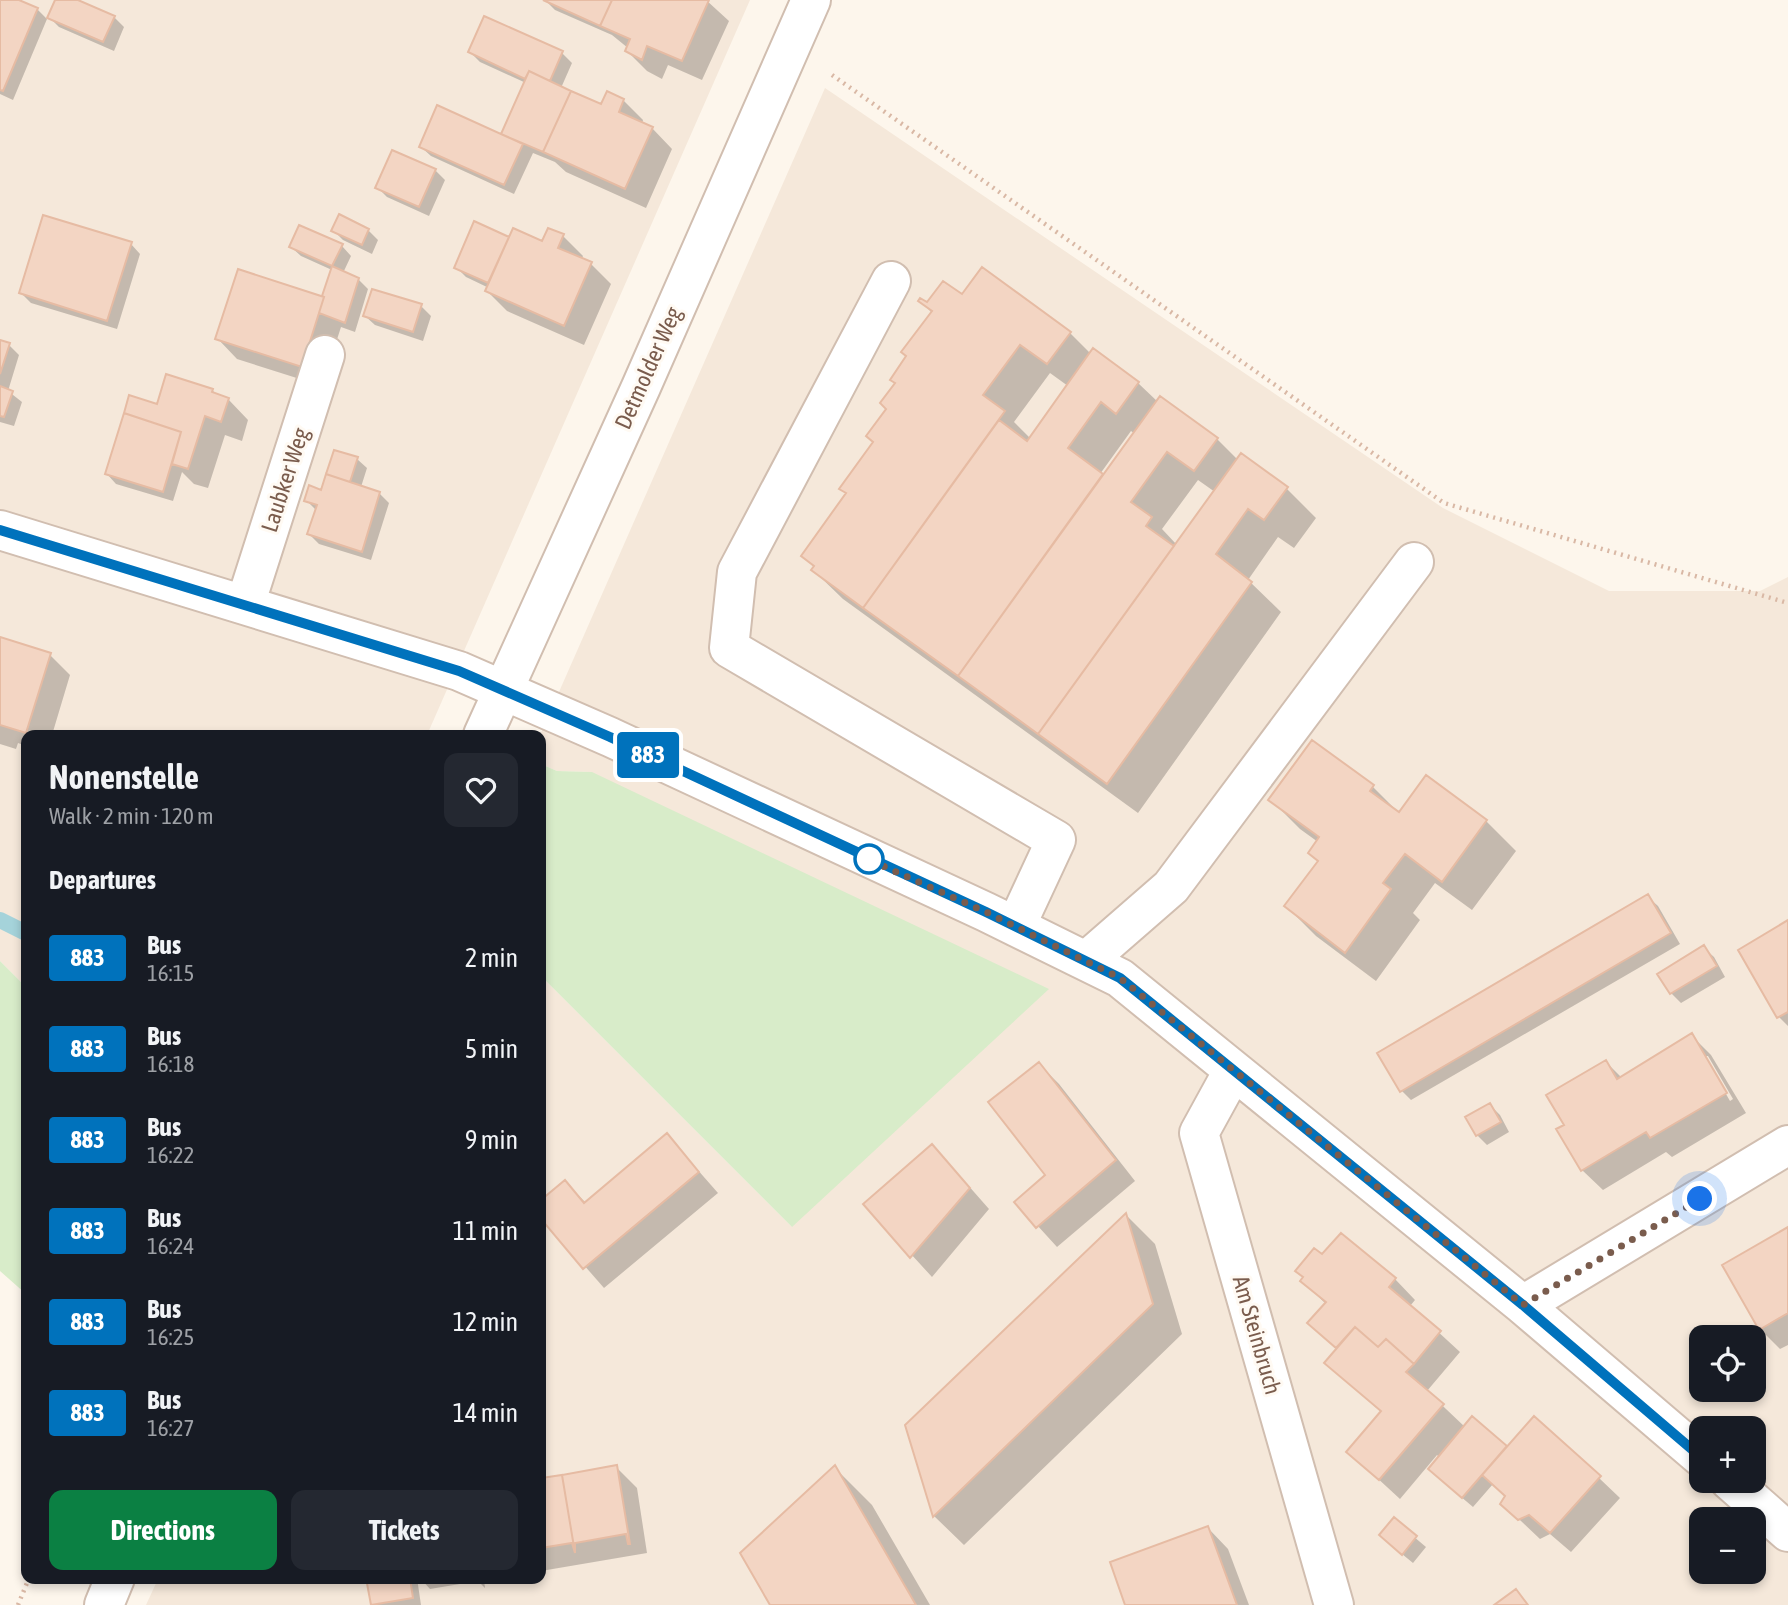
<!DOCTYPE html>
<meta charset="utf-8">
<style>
:root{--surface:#171b24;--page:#242831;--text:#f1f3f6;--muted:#9ea1a6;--accent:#0b8043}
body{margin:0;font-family:"Asap Condensed",sans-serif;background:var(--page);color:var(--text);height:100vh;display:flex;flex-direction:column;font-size:26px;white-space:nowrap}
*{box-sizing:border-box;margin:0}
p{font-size:23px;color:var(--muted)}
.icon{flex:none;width:38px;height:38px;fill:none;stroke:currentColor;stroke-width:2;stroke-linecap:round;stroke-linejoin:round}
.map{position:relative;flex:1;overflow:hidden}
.details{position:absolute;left:21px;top:730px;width:525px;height:854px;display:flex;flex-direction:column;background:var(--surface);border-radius:14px;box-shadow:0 4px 10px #0003}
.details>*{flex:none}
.badge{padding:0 14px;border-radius:5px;font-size:24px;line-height:46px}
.buttons{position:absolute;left:1689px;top:1325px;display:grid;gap:14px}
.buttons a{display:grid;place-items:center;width:77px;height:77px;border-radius:14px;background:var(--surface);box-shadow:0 4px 10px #0003;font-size:35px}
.you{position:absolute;width:35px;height:35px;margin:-18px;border:5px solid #fff;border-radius:50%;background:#1a73e8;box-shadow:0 0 0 10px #1a73e833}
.map>.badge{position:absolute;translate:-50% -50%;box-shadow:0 0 0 4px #fff}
h2{padding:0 28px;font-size:26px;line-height:63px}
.round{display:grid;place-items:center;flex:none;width:74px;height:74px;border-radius:14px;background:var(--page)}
.head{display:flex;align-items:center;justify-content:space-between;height:119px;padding:0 28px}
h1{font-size:33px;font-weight:700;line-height:52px}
.button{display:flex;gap:14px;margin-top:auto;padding:14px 28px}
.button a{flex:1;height:80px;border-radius:14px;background:var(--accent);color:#fff;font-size:28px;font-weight:700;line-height:80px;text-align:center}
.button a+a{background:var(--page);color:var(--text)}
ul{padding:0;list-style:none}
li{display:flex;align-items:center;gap:21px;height:91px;padding:0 28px}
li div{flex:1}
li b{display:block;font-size:26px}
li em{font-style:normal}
li .badge{min-width:77px;font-weight:700;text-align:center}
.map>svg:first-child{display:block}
.residential{fill:#f5e8da;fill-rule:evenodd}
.green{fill:#d8ecc9}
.shadow{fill:#0003;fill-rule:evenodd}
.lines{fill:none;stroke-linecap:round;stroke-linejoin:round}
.stream{stroke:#a5d3da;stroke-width:16}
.building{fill:#f3d5c3;stroke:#e6bba3;stroke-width:2}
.minor-casing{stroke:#d1beb0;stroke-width:42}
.path{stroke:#d9b8a5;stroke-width:4.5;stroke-dasharray:2 5;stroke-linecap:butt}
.minor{stroke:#fff;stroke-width:38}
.line-casing{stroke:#fff;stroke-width:16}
.line{stroke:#0072bc;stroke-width:10}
.walk{stroke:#7a5c4d;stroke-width:7;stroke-dasharray:0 12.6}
.stop-dot{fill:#fff;stroke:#0072bc;stroke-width:3.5}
.labels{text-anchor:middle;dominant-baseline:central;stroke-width:6;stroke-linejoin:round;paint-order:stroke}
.street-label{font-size:23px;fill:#7a5c4d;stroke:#fffaf3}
</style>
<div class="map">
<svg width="1788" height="1605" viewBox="0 0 1788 1605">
<rect width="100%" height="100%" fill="#fdf6ec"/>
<path class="residential" d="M0,0H750L427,735H26V987L0,961Z
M825,88L1443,508L1609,591H1760L1788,577V1605H146L158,1579L541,1578V976L792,1227L592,772L557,771L541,764L540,735ZM1701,1337H1754V1390H1701ZM1701,1428H1754V1480H1701ZM1701,1519H1754V1572H1701Z"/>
<path class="green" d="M541,764L557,771L592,772L1049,989L792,1227L541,976Z
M0,961L26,987V1294L0,1271Z"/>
<path class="shadow" d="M0,0H15L37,9L47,19L13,100L0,94Z
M57,0H74L114,17L124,27L114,51L59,27L49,17Z
M545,0H706L729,21L702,80L668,65L662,79L647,71L627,51L628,48L612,35L555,10Z
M470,52L562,53L572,63L561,88L602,106L623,100L643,120L642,124L652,128L672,149L646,208L566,172L555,162L533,153L514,194L431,156L421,147L502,136L526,83L480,62Z
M435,170L445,180L429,216L387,197L377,187Z
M475,224L510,239L543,244L563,236L583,256L581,260L591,264L611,284L584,345L507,311L487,291L489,288L466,277L456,267Z
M333,230H368L378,240L372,254L343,240Z
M131,244L140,254L117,329L31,303L21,293Z
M342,246L351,256L343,273L358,279L368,289L355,332L341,327L322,386L237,359L217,338L239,271L328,300L332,270L301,256L291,247Z
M962,297L1070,333L1091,354L1138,383L1158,402L1161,399L1217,439L1238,460L1286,488L1316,518L1294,548L1278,537L1248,580L1281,612L1138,813L843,599L813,570L815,568L803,556L847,494L841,489L874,442L896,384L932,313L920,300L928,305ZM1050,373L1068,386L1031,439L1014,422ZM1131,431L1135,434L1104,477L1100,474ZM1198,480L1215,492L1177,545L1162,529Z
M421,306L431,316L423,341L375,325L365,316Z
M0,342L9,345L19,355L8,391L22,402L14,426L0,422Z
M212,390L218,396L228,399L248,420L242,441L225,435L208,488L194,484L182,472L173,501L116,484L107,474L159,406Z
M357,459L367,468L361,487L379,493L389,503L371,560L319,544L309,534L317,511L306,500L322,492Z
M0,639L50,655L70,675L52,735H26V746L18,743L16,749L0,744Z
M1373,787L1400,814L1486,821L1516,851L1472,910L1435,883L1413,913L1420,920L1376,981L1316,936L1286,906L1319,862L1310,853L1318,842L1300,829L1271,800Z
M1648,897L1658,906L1680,944L1411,1100L1402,1091Z
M1788,922V1026L1779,1017Z
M1704,948L1714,957L1725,977L1681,1003L1671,993Z
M1691,1035L1711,1055L1746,1113L1672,1157L1666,1152L1603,1190L1582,1170L1566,1126L1606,1062L1622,1078ZM1704,1056H1708L1733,1099L1730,1101Z
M1039,1064L1059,1084L1135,1181L1057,1247L1016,1202L1047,1176Z
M1490,1105L1500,1115L1509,1132L1487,1145L1477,1135L1468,1118Z
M667,1135L718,1193L604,1288L541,1216V1203L565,1182L586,1203Z
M952,1167L989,1209L932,1277L866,1205Z
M1126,1215L1155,1244L1182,1334L964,1545L934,1516L907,1426Z
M1788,1229V1345L1780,1349L1760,1329Z
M1323,1257L1395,1279L1415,1300L1410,1306L1460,1352L1427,1391L1465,1427L1472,1419L1508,1449L1599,1478L1620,1498L1571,1552L1550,1534L1540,1539L1502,1503L1507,1498L1493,1484L1473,1507L1440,1479V1458L1437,1455L1400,1499L1349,1452L1382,1413L1326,1363L1337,1350L1310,1323L1326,1304L1302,1281Z
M616,1467L637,1488L647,1553L541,1571V1480Z
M835,1468L872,1505L930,1605H772Z
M1394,1520L1426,1547L1413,1563L1391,1545Z
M1208,1528L1228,1549L1249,1605H1127Z
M368,1578H417L421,1605H373Z
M420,1578H492L484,1580L485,1588L478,1581L430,1589Z"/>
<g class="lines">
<path class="stream" d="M0,920L26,933"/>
</g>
<path class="building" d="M0,0H19L38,8L3,91L0,90Z
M55,0H78L115,16L103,42L47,18Z
M543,0H612L600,26Z
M612,0H709L682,61L647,46L642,60L625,51L630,39L600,26Z
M484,16L563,51L550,81L529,71L525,79L468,52Z
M529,71L571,91L543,152L501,134Z
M571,91L601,104L607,91L624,99L619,112L653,127L625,189L543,152Z
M437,105L523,144L504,185L419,147Z
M392,150L436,169L419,207L375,188Z
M339,214L369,229L362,245L331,231Z
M43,215L132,242L107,321L19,293Z
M474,221L509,237L488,283L454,268Z
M299,225L343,244L332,266L289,247Z
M513,228L542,241L548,228L564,234L558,248L592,262L564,326L485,291Z
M332,266L359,278L345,323L319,313L324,297L322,296Z
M982,267L1071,332L1047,364L1020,345L983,395L1005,411L863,608L811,570L814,566L801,556L846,493L839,489L873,442L866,436L886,409L880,403L895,383L890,380L906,356L901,352L932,311L918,301L920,298L927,302L943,281L962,294Z
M238,269L324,297L302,367L215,339Z
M372,289L422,304L413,332L363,316Z
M0,340L10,343L0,374Z
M1093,348L1139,382L1116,414L1101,402L1068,448L1103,474L958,676L863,608L999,420L1027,441Z
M166,374L213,389L212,392L229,398L221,422L205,416L188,469L172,464L181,432L124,413L129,395L157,404Z
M0,386L13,391L4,417L0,416Z
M1160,396L1218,438L1194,471L1167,452L1131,502L1152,517L1146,526L1174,546L1038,734L958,676Z
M124,413L181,432L163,492L105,474Z
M334,450L358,457L350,482L326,474Z
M1241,453L1288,487L1264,520L1248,509L1216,554L1252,582L1107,784L1038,734Z
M326,474L380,492L362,552L307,534L317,505L304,501L309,485L321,490Z
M0,637L51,653L26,733L0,725Z
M1312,740L1374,785L1370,791L1399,812L1426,775L1487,820L1442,882L1405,854L1383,883L1391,889L1345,953L1284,906L1318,861L1308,853L1319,837L1268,800Z
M1648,894L1671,933L1400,1092L1377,1053Z
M1788,920V1012L1777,1018L1738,950Z
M1704,945L1717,966L1670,994L1657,974Z
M1692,1033L1727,1093L1650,1138L1646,1132L1581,1171L1556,1129L1564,1125L1546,1095L1606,1060L1617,1079Z
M1039,1062L1116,1160L1036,1228L1014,1202L1045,1175L988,1102Z
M1490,1103L1501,1122L1476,1136L1465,1117Z
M667,1133L699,1172L583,1269L541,1219V1200L565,1180L584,1203Z
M932,1144L970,1188L910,1258L863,1204Z
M1126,1213L1153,1304L933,1517L905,1425Z
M1788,1227V1313L1759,1330L1722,1265Z
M1341,1233L1396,1278L1389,1287L1441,1331L1414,1364L1386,1339L1378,1347L1355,1327L1336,1348L1307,1323L1326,1302L1300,1281L1303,1277L1295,1271L1314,1248L1322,1254Z
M1355,1327L1378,1347L1386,1339L1414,1364L1406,1372L1444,1404L1379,1480L1346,1452L1381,1411L1324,1363Z
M1472,1416L1507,1446L1462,1498L1428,1469Z
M1534,1416L1601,1476L1550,1533L1529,1515L1518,1520L1500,1504L1505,1496L1482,1475Z
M617,1465L630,1544H628L626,1534L575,1543V1553L562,1475Z
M835,1465L916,1605H770L740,1553Z
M562,1475L575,1553L572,1543L541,1548V1478Z
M1394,1517L1417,1536L1402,1555L1379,1535Z
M1208,1526L1237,1605H1125L1110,1562Z
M366,1578H410L413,1598L371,1605Z
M1516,1589L1528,1605H1494Z"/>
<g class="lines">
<defs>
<path id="minor" d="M891,281L737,572L729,648L1056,840L1016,926
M0,530L459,671L610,737L986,912L1120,978L1523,1305L1701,1457
M245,605L325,355
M483,735L641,387L811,0
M1086,961L1171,887L1414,562
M1233,1071L1199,1133L1334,1605
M1523,1305L1788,1145
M1729,1480L1788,1532
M104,1605L115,1578"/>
</defs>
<use href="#minor" class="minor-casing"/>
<path class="path" d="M832,75L1444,503L1788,603
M18,1605L29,1578"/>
<use href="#minor" class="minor"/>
</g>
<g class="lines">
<defs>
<path id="line" d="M0,530L459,671L610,737L986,912L1120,978L1523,1305L1701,1457"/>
</defs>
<use href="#line" class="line-casing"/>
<use href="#line" class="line"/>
<path class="walk" d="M869,859L865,858L986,912L1120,978L1523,1305L1700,1199"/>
</g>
<circle class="stop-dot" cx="869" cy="859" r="14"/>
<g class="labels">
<g class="street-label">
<text transform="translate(648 368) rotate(-66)">Detmolder Weg</text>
<text transform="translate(285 480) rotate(-72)">Laubker Weg</text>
<text transform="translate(1257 1335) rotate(74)">Am Steinbruch</text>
</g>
</g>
</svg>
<div class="buttons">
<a><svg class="icon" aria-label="locate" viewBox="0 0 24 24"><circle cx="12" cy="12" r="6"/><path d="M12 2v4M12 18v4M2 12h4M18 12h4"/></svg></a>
<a>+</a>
<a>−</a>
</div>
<div class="you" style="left:1700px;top:1199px"></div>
<b class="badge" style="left:648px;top:755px;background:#0072bc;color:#fff">883</b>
<section class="details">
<div class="head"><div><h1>Nonenstelle</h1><p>Walk · 2 min · 120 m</p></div><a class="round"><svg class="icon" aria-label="heart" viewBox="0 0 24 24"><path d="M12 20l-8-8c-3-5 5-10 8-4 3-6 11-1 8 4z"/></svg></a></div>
<h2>Departures</h2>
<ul>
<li><span class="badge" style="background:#0072bc;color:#fff">883</span><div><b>Bus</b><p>16:15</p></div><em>2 min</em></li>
<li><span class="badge" style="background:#0072bc;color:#fff">883</span><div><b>Bus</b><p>16:18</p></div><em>5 min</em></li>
<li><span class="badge" style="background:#0072bc;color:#fff">883</span><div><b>Bus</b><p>16:22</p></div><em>9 min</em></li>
<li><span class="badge" style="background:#0072bc;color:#fff">883</span><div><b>Bus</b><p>16:24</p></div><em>11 min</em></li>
<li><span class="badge" style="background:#0072bc;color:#fff">883</span><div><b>Bus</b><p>16:25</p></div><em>12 min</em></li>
<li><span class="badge" style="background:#0072bc;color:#fff">883</span><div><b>Bus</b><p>16:27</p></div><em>14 min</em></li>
</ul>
<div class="button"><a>Directions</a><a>Tickets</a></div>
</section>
</div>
